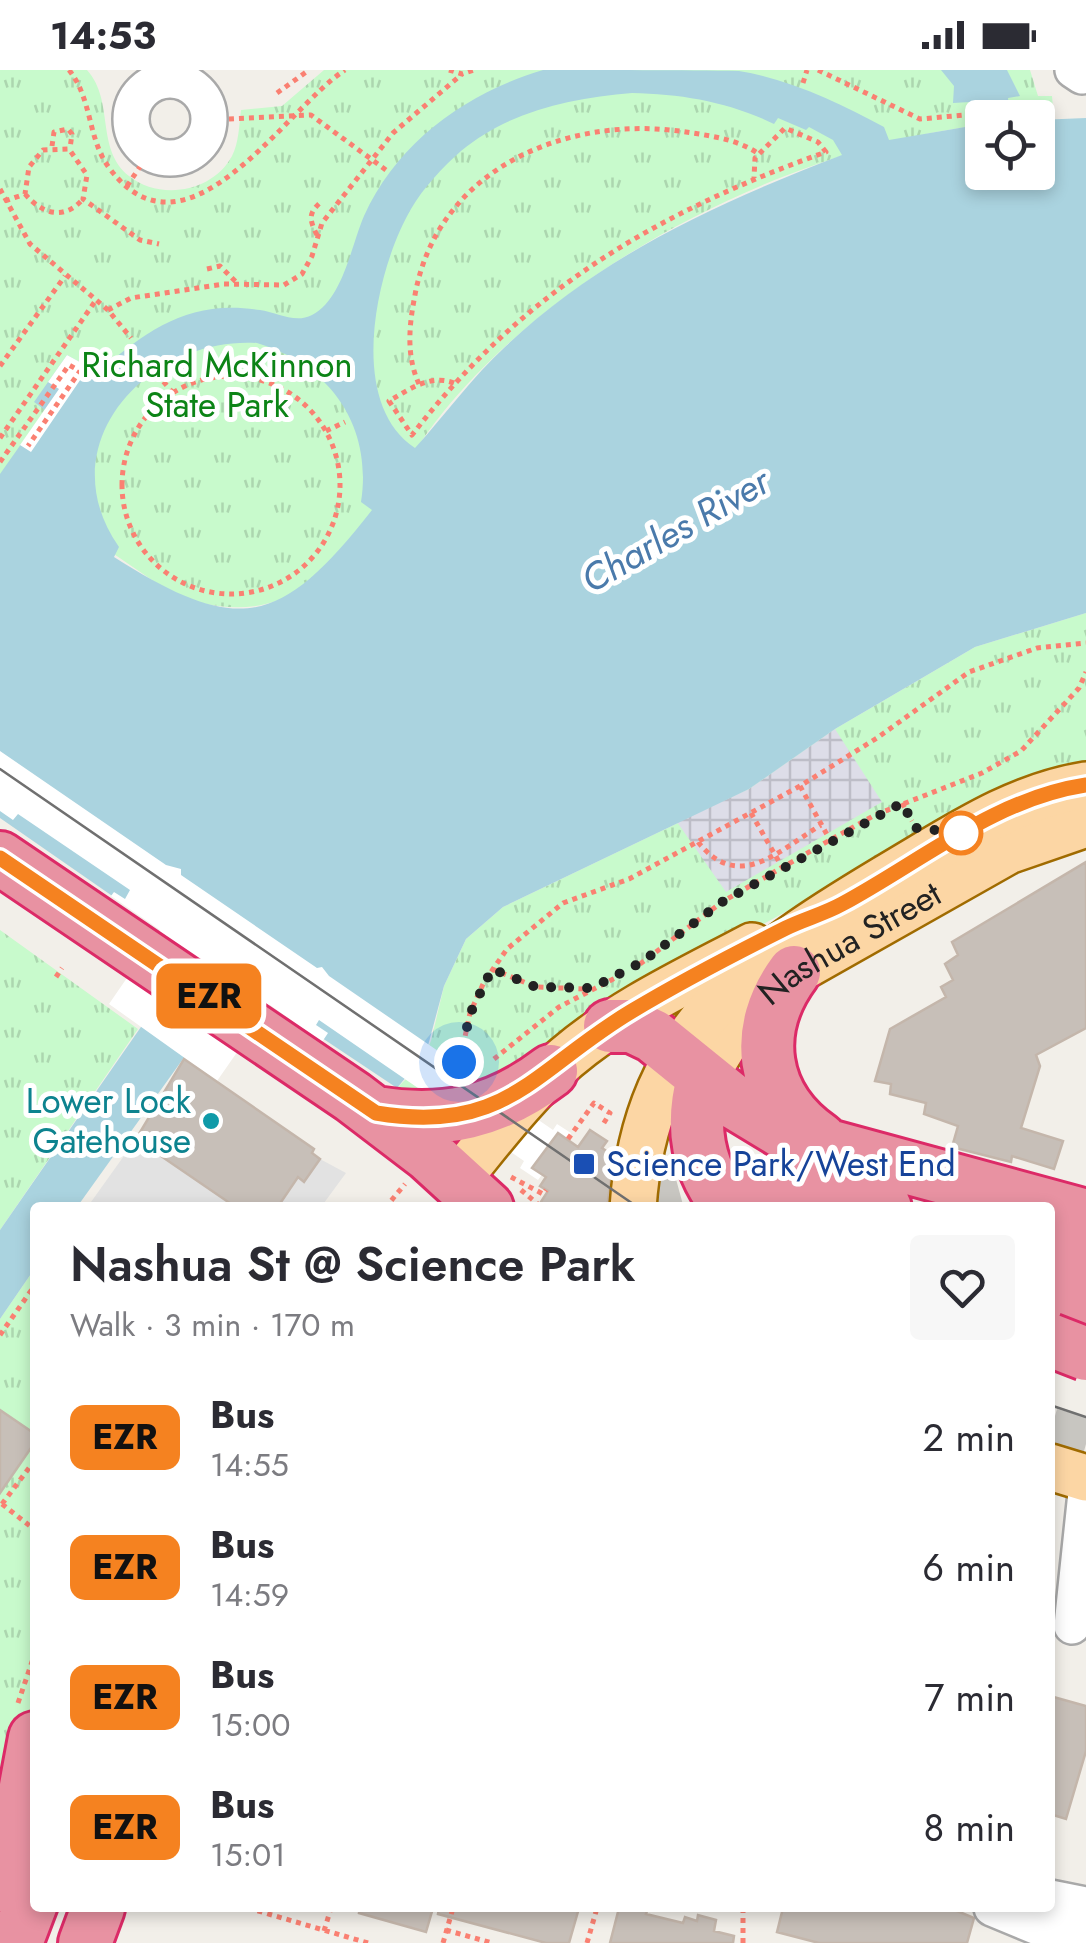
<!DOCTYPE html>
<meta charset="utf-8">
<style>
:root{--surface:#fff;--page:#f7f7f7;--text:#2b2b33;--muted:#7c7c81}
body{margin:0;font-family:Jost,sans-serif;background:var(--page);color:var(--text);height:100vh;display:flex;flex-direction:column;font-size:38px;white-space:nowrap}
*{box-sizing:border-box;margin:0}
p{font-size:32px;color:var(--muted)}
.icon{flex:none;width:55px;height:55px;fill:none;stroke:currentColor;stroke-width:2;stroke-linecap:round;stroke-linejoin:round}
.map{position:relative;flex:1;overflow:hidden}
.panel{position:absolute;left:30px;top:1132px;width:1025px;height:710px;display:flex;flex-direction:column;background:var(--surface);border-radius:10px;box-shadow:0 5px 15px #0003}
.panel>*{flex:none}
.badge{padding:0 20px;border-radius:15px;font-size:35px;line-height:65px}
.buttons{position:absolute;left:965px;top:30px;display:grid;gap:20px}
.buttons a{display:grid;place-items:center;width:90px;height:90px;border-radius:10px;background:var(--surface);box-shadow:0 5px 15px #0003;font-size:50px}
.you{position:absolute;width:50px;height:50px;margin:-25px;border:8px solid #fff;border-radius:50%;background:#1a73e8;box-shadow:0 0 0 15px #1a73e833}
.map>.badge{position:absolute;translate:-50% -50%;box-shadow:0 0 0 5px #fff}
.round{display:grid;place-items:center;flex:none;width:105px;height:105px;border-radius:10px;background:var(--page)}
.summary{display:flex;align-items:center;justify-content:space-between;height:170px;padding:0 40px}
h1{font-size:48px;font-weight:600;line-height:75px}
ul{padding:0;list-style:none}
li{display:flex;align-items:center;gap:30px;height:130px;padding:0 40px}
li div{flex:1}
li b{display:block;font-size:38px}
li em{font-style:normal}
li .badge{min-width:110px;font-weight:700;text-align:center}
.status{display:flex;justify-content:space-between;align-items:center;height:70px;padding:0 50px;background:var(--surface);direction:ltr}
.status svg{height:28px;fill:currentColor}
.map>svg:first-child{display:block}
.park{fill:url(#park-tufts)}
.parking{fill:#e2e2e2}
.plaza{fill:url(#plaza-grid)}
.water{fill:#aad3df;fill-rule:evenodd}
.pier{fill:#fff}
.building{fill:#c7bfb8;stroke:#c4b6ab;stroke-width:2.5}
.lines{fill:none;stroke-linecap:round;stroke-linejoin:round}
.highway-tunnel{stroke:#c8c6c1;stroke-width:52;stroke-dasharray:52 26;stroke-linecap:butt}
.minor-casing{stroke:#a9a9a9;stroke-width:40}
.major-casing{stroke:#a06b00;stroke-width:50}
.highway-casing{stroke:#dc2a67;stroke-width:58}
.path{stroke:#fa8072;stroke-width:5;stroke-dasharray:5 5;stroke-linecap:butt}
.minor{stroke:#fff;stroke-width:35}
.major{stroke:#fcd6a4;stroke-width:45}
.highway{stroke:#e892a2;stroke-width:52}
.tram{stroke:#707070;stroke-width:2.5}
.highway-bridge-casing{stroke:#dc2a67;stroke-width:58;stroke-linecap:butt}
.highway-bridge{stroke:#e892a2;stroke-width:52}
.line-casing{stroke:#fff;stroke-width:22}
.line{stroke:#f58220;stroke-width:15}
.walk{stroke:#222;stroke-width:10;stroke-dasharray:0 18}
.stop-dot{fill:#fff;stroke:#f58220;stroke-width:5}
.culture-dot{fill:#0f9aa8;stroke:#fff;stroke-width:4}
.transit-dot{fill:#1a4fb4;stroke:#fff;stroke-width:4}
.labels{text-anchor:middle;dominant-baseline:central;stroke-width:10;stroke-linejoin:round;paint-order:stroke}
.park-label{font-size:35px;fill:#0c8416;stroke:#fff}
.street-label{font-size:35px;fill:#222;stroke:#fff}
.culture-label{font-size:35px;fill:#0d838f;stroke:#fff;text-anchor:end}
.transit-label{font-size:35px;fill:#164399;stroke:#fff;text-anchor:start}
.water-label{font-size:38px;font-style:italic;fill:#4a7aab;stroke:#fff}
</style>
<div class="status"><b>14:53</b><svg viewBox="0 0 49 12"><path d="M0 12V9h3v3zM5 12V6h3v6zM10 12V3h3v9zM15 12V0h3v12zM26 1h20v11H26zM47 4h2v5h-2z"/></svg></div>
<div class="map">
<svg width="1086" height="1873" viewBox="0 0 1086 1873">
<defs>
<pattern id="park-tufts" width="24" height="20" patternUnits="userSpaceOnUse" patternTransform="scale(2.5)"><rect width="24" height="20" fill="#c8facc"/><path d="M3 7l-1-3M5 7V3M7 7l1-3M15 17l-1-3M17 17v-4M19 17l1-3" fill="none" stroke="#acd6af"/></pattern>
<pattern id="plaza-grid" width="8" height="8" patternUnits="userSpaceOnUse" patternTransform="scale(2.5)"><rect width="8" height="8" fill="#dddde8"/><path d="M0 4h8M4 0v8" fill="none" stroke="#bdbdc7"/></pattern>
</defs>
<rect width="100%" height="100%" fill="#f2efe9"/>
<path class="park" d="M0,0H87C115,31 95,79 129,106C160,131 213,122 232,86C239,72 239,56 241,40L282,36L324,0H1030L1038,26H1052L1054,49L982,48V55C793,77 565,192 444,341C402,392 356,483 303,518C261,546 207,541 165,519L0,406Z
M1086,543V696L1015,717L640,921L472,1067L397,1018L420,995L431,971L444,916L466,869L503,837L749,719L835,659L975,577Z
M0,860L138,959L0,1160Z
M35,1198V1640L0,1735V1249Z"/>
<path class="parking" d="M136,1069L237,1137L98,1138L91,1132Z
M320,1089L346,1103L321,1137L277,1138L298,1107L305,1111Z"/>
<path class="plaza" d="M835,659L882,732L726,822L677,752L749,719Z"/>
<path class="water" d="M543,0C601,0 685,0 739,1C789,9 840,33 884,57L889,70L971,56L970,32L953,33L954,16L941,0H1007L1020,26L1008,28L1010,47L982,48V102H1038V50L1086,48V543L975,577L835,659L749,719L503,837L466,869L444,916L426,983L397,1018L238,912L77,1137L35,1138V1198L0,1249V1160L193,882L0,748V404L45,340L34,332L67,285L94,300L101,299C151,258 190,229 260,240C276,242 295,254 312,245C343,229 351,176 364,146C398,71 467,23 543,0ZM632,23C682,24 729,32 774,54L778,48L806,60L809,57L833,70L842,85C720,132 602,185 506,276C472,307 446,344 415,378C346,333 376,199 411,139C423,118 443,97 461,81C509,41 571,28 632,23ZM257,273C330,295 373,356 361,432L372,440C281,556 240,567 114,487L119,477C47,374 149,266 257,273Z"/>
<path class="pier" d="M67,285L89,297L31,382L20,375L59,319L48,312Z
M0,681L166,795L181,799V805L317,898L322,897L329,906L553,1060L557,1054L571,1063L562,1076L651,1137H610L549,1095L538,1110L520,1098L524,1091L319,950L316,955L328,963L322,972L270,935L217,1011L109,934L160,860L111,826L114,822L125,829L130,820L18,744L13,750L0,741Z"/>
<path class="building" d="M1086,792V958L1036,985L1040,996L1021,1058L1063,1071L1054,1099L1012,1086L1011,1092L952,1077L958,1056L924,1044L926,1033L890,1024L891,1014L875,1011L890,959L946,927L941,917L953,910L945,894L958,885L952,872Z
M184,989L314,1079L312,1083L320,1089L304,1112L298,1107L277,1138H237L136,1069Z
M590,1060L607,1071L602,1078L614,1086L607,1138H537L548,1121L540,1116L546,1107L532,1098L558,1063L578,1077Z
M0,1340L35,1364V1372L0,1423Z
M1050,1626L1086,1636V1681L1066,1749L1050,1744Z
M360,1838H433L426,1862L359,1843Z
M439,1838H579L569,1873H546L438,1844Z
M619,1838H648L646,1844L683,1853L685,1847L697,1851L698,1845L716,1850L714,1861L734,1866L733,1873H610Z
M783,1838H950L974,1848L967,1873H819L777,1862Z"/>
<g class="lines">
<path class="highway-tunnel" d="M630,1138L696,1120L758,1116
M1050,1364L1086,1374"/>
<defs>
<path id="minor" d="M1073,0L1082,6
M131 49a39 39 0 1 1 78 0a39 39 0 1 1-78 0Z
M1072,1556L1086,1423
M1050,1828L1086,1835
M992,1838L1057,1865L1086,1867"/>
<g id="major">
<path id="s1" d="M703,1009L742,945L794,902L1008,781L1086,754"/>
<path d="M457,1110C491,1069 525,1023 566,988C621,941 688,910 752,876"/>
<path d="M633,1138C645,956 758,884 901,799C960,764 1017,726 1086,715"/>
<path d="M1050,1397L1086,1408"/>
</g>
<path id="highway" d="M0,788L353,1027L429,1085L487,1138
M794,902C751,960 760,1027 820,1069
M610,956H632L653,966L737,1034L788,1065L1086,1146
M703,1009C690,1056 697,1100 730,1138
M376,1043C443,1054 496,1043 551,1001
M760,1116L819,1121L885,1138
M1050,1184L1086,1196
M1050,1225L1086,1236
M0,1815L16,1770L35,1668
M16,1873L35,1823
M85,1873L98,1838"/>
</defs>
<use href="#minor" class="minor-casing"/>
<use href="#major" class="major-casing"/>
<use href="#highway" class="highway-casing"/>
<path class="path" d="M69,0C93,30 87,69 110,99C187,201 286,38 345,0
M449,0L462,4L474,0
M818,0L920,49L1053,37
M803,13L807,0
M277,23L309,0
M209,50L311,45L386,100
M52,76L54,62L68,59L72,64L70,78
M127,116L150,82
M0,119L30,174L108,240L131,268
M25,124C42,144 64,151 83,129
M5,131L25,124L29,97L43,80L69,79L87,105L83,129L140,170L159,174
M317,165C309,149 308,143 322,131
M207,199L220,196L238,214
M108,240L131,228L224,214L284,215L302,204L312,186L322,153L393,63L462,4
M0,296L65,206
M157,304L173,323
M122 415a109 109 0 1 1 218 0a109 109 0 1 1-218 0Z
M454,313C430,304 410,319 389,331L412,365C523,221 657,142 826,82L818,72L785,58L755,88L754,108
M419,314C406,286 409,255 415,225C438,97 569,44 686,62C711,66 737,69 759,84
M326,361L345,352
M0,368L96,230
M0,392L69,295L80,301L28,376
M800,716L830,770
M902,733L912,751
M751,743L782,797
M698,772C739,823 778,781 821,755
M640,894L722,832L830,770L875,745L982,703L1021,681L1079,618L1086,602
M492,899L536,917L585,919
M56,907L62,898
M494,989L559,937L617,907
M457,1005L470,943L484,912L507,879L563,833L629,809L800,716L877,668L969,602L1037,578L1086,573
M568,1069L594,1033L610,1043L602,1056
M511,1107L543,1124L546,1120
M521,1120L539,1135
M385,1138L405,1114
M0,1265L35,1215
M2,1434L35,1390
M2,1434L35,1460
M18,1633L35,1583
M248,1838L368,1873
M446,1860L492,1873
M324,1861L331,1838
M443,1873L453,1838
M587,1873L597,1838
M743,1873V1838"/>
<use href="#minor" class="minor"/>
<use href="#major" class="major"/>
<use href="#highway" class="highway"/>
<path class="tram" d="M0,699L639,1138
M1050,1335L1086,1347"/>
<defs>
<path id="highway-bridge" d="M1050,1270L1086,1284"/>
</defs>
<use href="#highway-bridge" class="highway-bridge-casing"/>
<use href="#highway-bridge" class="highway-bridge"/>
</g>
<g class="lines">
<defs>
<path id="line" d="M0,788L376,1043C507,1065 533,1000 632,941C682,911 734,884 786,858C804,849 824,844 842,834C922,791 994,729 1086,715"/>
</defs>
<use href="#line" class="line-casing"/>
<use href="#line" class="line"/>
<path class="walk" d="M459,992L470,944L492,899L536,917L592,918L642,892L722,832L902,733L916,758L961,763"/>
</g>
<circle class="stop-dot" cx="961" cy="763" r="20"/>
<circle class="culture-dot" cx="211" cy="1051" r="10"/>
<rect class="transit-dot" x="572" y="1082" width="24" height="24" rx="5"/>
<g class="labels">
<g class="park-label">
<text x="217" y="295">Richard McKinnon<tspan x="217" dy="40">State Park</tspan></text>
</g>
<g class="street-label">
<text stroke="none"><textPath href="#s1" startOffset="205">Nashua Street</textPath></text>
</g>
<g class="culture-label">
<text x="191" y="1031">Lower Lock<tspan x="191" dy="40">Gatehouse</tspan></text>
</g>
<g class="transit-label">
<text x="606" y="1094">Science Park/West End</text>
</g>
<g class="water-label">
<text transform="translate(675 460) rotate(-30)">Charles River</text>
</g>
</g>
</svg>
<div class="buttons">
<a><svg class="icon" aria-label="locate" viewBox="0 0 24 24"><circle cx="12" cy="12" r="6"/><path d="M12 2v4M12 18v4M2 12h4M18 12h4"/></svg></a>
</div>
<div class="you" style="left:459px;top:992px"></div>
<b class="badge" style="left:209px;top:926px;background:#f58220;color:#111">EZR</b>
<section class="panel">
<div class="summary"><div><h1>Nashua St @ Science Park</h1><p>Walk · 3 min · 170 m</p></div><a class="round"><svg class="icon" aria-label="heart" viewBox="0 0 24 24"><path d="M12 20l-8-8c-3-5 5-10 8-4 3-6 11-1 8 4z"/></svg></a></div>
<ul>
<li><span class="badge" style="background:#f58220;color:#111">EZR</span><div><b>Bus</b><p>14:55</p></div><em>2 min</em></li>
<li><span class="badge" style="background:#f58220;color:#111">EZR</span><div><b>Bus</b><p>14:59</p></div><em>6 min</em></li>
<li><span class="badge" style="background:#f58220;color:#111">EZR</span><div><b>Bus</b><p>15:00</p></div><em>7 min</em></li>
<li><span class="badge" style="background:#f58220;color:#111">EZR</span><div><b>Bus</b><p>15:01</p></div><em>8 min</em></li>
</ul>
</section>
</div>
